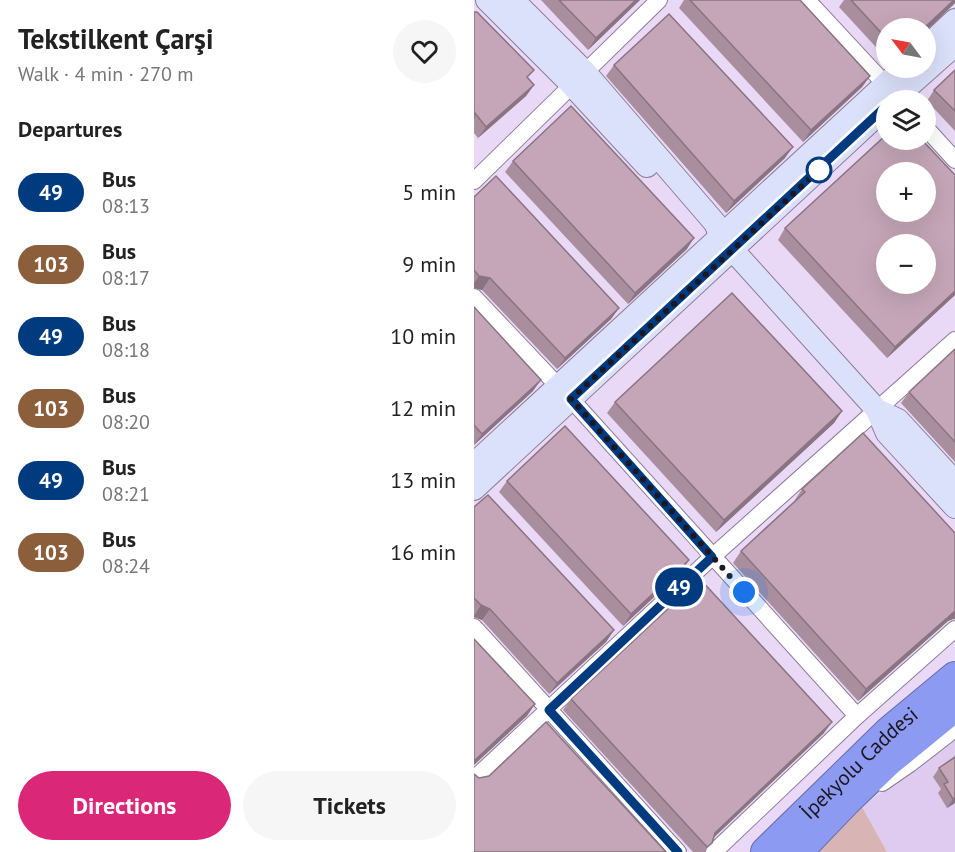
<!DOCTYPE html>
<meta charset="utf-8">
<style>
:root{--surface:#fff;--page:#f6f6f6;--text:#222;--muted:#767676;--accent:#db2777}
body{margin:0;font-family:"PT Sans",sans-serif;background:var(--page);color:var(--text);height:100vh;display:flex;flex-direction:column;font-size:22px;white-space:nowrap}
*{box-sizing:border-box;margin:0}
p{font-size:20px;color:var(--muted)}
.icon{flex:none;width:33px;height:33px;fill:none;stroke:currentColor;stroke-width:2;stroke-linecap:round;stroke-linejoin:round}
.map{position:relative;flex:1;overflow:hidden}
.drawer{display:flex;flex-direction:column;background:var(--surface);width:474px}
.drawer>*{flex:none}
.badge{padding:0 12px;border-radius:20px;font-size:21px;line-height:39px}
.needle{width:39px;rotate:302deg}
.buttons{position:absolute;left:402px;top:18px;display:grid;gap:12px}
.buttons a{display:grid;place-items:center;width:60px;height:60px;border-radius:50%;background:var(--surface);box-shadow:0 6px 24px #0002;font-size:30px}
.you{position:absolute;width:30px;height:30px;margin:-15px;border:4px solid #fff;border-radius:50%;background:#1a73e8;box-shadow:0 0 0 9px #1a73e833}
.map>.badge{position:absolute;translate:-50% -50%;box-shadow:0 0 0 3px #fff}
h2{padding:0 18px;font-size:22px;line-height:54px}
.round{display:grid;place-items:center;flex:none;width:63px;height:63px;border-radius:32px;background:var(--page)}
.overview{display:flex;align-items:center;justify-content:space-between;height:102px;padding:0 18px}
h1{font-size:28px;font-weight:700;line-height:45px}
.primary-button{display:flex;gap:12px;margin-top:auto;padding:12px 18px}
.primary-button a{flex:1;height:69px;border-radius:36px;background:var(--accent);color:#fff;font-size:24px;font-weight:700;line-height:69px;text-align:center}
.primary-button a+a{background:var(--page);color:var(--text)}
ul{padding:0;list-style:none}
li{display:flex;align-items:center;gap:18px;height:72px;padding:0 18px}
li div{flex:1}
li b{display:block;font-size:22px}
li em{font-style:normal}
li .badge{min-width:66px;font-weight:700;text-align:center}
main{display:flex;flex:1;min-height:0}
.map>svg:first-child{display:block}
.built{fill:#dfcbef}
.green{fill:#d9b4b4}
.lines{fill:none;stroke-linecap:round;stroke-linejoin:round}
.street-casing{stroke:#8b7c97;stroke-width:18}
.secondary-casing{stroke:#8b7c97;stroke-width:24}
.highway-casing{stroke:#656ca8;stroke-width:32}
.street{stroke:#fff;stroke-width:16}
.secondary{stroke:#dce1fb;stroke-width:22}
.highway{stroke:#8c9af1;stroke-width:30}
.wall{fill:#a98f9e}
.shaded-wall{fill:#8a7481}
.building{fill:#c5a6b8;stroke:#8a7481;stroke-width:1.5;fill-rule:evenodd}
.line-casing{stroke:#fff;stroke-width:14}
.line{stroke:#003b80;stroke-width:9}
.walk{stroke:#1c1721;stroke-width:6;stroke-dasharray:0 10.8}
.stop-dot{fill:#fff;stroke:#003b80;stroke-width:3}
.labels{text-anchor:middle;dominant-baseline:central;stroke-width:4.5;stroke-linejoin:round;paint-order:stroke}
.street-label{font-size:21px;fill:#1c1721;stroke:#e9d9f7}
</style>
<main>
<section class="drawer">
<div class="overview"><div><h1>Tekstilkent Çarşi</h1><p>Walk · 4 min · 270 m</p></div><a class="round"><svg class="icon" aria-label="heart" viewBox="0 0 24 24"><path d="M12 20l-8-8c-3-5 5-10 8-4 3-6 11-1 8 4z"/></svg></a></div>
<h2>Departures</h2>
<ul>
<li><span class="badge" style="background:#003b80;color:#fff">49</span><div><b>Bus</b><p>08:13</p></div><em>5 min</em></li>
<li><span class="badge" style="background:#8b5e3c;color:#fff">103</span><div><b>Bus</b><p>08:17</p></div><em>9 min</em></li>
<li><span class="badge" style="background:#003b80;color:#fff">49</span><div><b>Bus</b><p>08:18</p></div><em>10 min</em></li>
<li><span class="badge" style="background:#8b5e3c;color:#fff">103</span><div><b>Bus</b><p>08:20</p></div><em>12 min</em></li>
<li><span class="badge" style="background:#003b80;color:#fff">49</span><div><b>Bus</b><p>08:21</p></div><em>13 min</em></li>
<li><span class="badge" style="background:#8b5e3c;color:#fff">103</span><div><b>Bus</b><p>08:24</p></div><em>16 min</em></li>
</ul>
<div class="primary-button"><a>Directions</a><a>Tickets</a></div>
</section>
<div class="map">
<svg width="481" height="852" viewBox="0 0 481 852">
<rect width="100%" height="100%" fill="#e9d9f7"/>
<path class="built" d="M481,737V852H413L388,807Z"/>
<path class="green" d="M388,807L413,852H345L344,851Z"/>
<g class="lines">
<defs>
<path id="street" d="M333,0L411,84
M452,128L481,160
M0,181L185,0
M0,297L84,386
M97,399L383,716
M0,627L204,852
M0,779L238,557L481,340
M408,783L437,763L481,729
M240,852L383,716L481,629"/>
<path id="secondary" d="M13,0L97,84L173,166
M39,0L110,71L241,223L247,237L403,410L413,433L481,507
M452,47L481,20
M419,100L481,45
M403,410L424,420L481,482
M0,464L429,68
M0,489L412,107"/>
<g id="highway">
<path id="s1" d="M292,852L416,731L481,677"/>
<path d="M323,852L372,801L414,761L481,706"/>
</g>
</defs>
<use href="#street" class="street-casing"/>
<use href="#secondary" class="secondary-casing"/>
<use href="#highway" class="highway-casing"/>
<use href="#street" class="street"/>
<use href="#secondary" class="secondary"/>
<use href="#highway" class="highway"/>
</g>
<path class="wall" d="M67,0H166L114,50Z
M210,0H326L396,76L388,87L329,142L205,8Z
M370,0H481V3L452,31L412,28V58L365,7Z
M0,12L60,85L52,96L4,138L0,133Z
M140,65L311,158L252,213L132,76Z
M481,70V131L453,101L460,90Z
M39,161L213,249L154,304L31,172Z
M481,175V295L413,358L304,240L311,228Z
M0,197L145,308L137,319L83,369L8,290L0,288Z
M0,307L59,391L0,445Z
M481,349V462L427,403L435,392Z
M141,402L368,411L360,423L242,532L133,413Z
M33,481L208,571L149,626L25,492Z
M328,489L479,619L474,621L384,701L259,563L267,551L321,501V500Z
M0,507L140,630L132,642L75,694L8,620L0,617Z
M97,699L350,733L239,838L231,852H219L89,710Z
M481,757V803L473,808L464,793L467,789L459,777L465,768Z"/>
<path class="shaded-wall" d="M162,0H166L114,50L122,38Z
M481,0V3L452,31V28H450Z
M396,76L388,87L329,142L337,130Z
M60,85L52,96L4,138L12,127Z
M319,147L311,158L252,213L260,201Z
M220,238L213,249L154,304L161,293Z
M5,276L16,278L8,290L0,288V283Z
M481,291V295L413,358L421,347Z
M145,308L137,319L83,369L91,358Z
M67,380L59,391L0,445L8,434Z
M368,411L360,423L242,532L250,520Z
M215,560L208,571L149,626L157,614Z
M7,605L16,609L8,620L0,617V616Z
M481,611V619H479L474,621L384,701L392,689Z
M140,630L132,642L75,694L83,683Z
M61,704L53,716L0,765V761Z
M358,722L350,733L233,844L241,833Z
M481,798V803L473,808L479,799Z"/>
<path class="building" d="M85,0H162L122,38Z
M216,0H326L396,76L337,130Z
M377,0H480L450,28H412V38Z
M0,12H3L60,70L53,77L60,85L12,127L1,113L0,118Z
M195,14L319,147L260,201L140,65Z
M481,70V111L460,90Z
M97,106L220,238L161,293L39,161Z
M412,135V140H448L481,175V291L421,347L311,228ZM412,172H452V212H412ZM412,244H452V284H412Z
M22,176L145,308L91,358L16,278L5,276L0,270V197Z
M258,293L368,411L250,520L141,402Z
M0,307L67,380L8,434L0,425Z
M481,349V442L435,392Z
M91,426L215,560L157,614L33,481Z
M389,433L481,533V611L392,689L267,551L331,492L328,489Z
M14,495L140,630L83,683L16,609L7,605L0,598V507Z
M226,579L358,722L241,833L238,843L233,847L97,699Z
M0,639L61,704L0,761Z
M72,722L192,852H0V774L5,778L15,776Z
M481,757V798L479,799L470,784L474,782L465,768Z"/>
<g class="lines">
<defs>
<path id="line" d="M204,852L75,710L238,557L97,399L412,106"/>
</defs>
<use href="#line" class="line-casing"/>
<use href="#line" class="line"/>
<path class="walk" d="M270,592L97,399L345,170"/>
</g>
<circle class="stop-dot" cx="345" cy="170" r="12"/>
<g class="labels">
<g class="street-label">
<text stroke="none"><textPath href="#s1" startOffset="129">İpekyolu Caddesi</textPath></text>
</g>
</g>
</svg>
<div class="buttons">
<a><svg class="needle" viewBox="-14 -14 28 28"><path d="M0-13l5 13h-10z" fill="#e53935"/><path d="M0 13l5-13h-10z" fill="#767676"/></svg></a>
<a><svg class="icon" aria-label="layers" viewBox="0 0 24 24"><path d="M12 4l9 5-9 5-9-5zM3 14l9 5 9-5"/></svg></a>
<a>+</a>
<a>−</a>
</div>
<div class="you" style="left:270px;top:592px"></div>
<b class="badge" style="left:205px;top:587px;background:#003b80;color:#fff">49</b>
</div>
</main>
